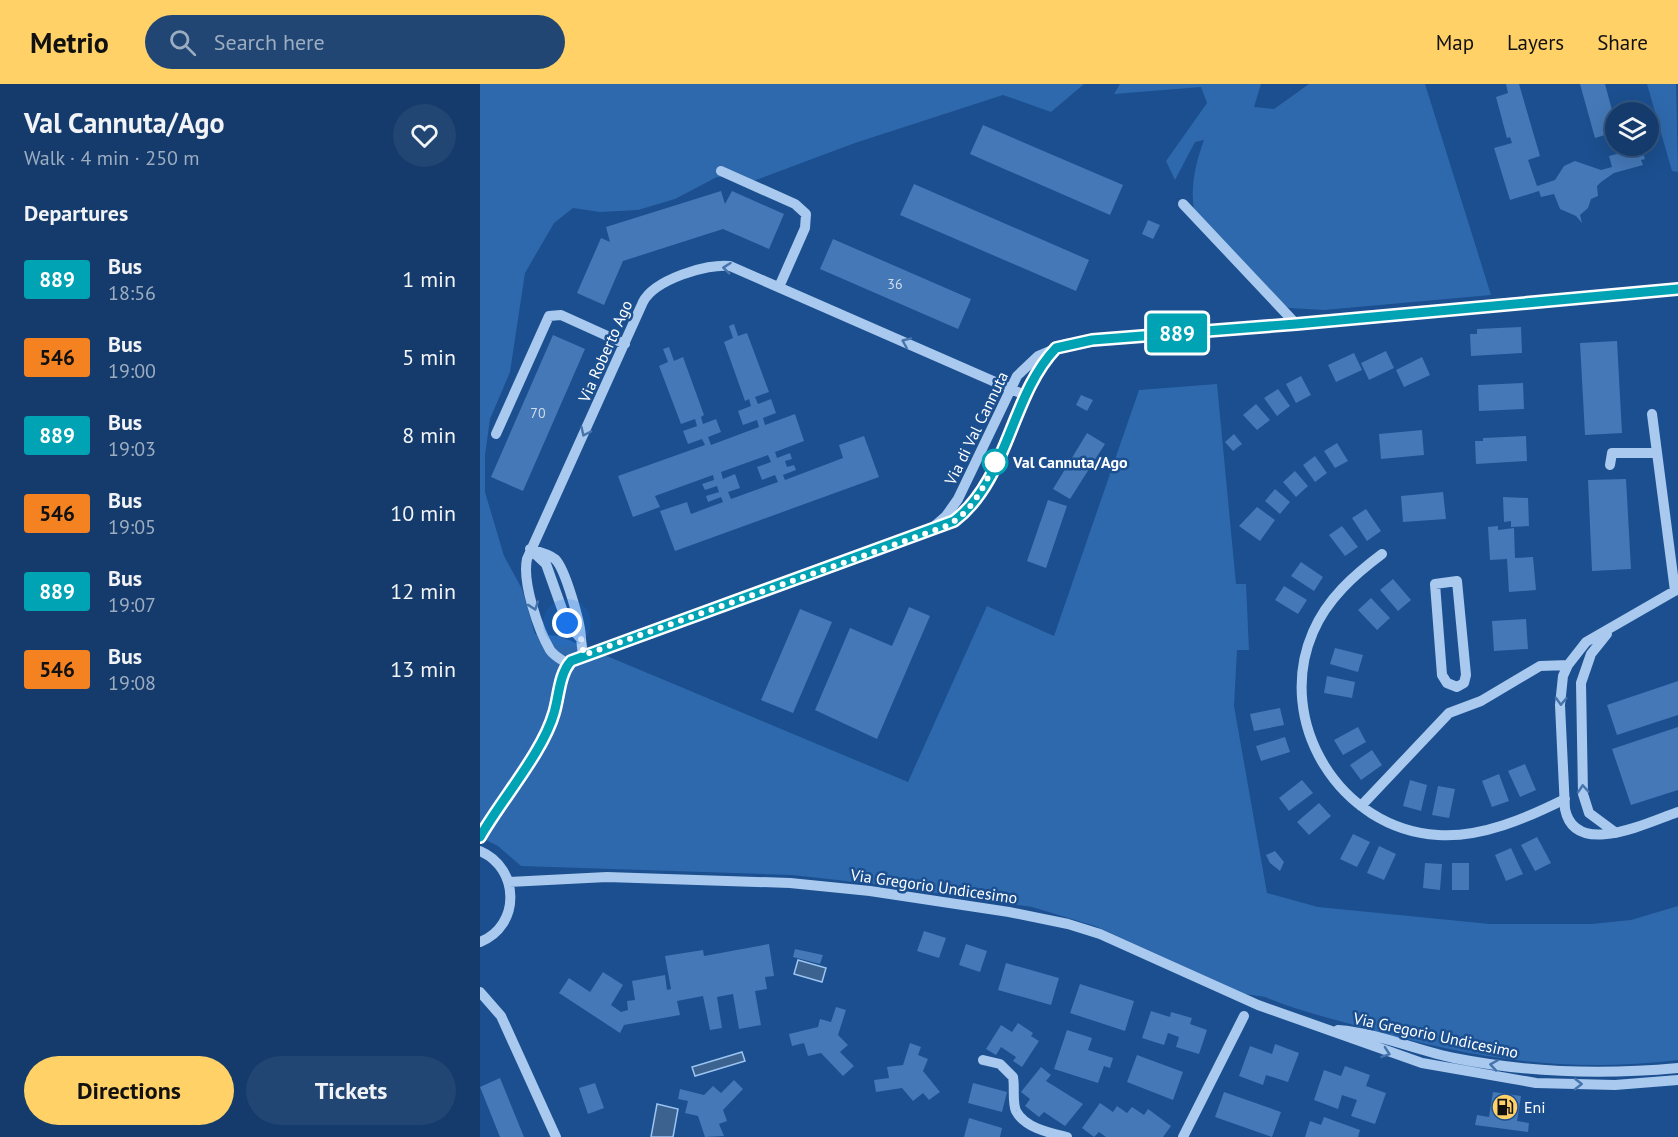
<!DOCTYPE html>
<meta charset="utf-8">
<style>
:root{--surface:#143b6b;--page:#214673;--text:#f1f3f6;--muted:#9dadc1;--line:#33557e;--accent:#ffd166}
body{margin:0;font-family:"PT Sans",sans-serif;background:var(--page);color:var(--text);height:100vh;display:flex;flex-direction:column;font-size:22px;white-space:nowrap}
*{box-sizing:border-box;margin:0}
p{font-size:20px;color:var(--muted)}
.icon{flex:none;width:33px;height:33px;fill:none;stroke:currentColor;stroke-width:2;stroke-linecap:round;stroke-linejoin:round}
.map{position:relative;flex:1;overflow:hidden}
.side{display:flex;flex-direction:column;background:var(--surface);width:480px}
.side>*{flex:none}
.badge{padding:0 12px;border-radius:4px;font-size:21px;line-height:39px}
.tools{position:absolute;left:1125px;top:18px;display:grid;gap:12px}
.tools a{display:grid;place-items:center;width:54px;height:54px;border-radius:50%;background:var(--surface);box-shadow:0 6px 24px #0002,0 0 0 2px var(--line);font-size:30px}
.you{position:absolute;width:30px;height:30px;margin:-15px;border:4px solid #fff;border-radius:50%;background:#1a73e8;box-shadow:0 0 0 9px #1a73e833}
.map>.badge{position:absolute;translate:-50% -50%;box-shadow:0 0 0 3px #fff}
h2{padding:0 24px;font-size:22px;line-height:54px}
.round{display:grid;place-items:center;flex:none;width:63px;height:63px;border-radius:32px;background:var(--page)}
.head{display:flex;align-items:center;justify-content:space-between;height:102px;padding:0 24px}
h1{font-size:28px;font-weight:600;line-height:45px}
.action{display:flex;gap:12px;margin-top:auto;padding:12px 24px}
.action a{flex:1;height:69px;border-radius:36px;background:var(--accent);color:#111;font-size:24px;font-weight:600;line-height:69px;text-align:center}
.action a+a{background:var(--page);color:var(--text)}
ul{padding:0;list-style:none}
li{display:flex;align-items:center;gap:18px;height:78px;padding:0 24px}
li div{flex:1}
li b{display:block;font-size:22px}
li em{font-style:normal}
li .badge{min-width:66px;font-weight:700;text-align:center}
header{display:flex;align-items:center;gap:36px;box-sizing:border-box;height:84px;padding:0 30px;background:var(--accent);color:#111}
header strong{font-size:28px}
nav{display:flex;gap:33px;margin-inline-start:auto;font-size:21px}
.search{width:420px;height:54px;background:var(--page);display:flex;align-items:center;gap:15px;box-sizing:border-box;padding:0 21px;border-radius:33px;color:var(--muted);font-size:22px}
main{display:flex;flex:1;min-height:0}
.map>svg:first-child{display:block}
.green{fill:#2e69ad}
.water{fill:#3c6290;stroke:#9cc4f0;stroke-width:1.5}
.building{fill:#4478b7;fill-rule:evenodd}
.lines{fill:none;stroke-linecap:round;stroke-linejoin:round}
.minor{stroke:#a9c9ee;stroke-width:10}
.oneway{stroke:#4674ac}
.line-casing{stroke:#fff;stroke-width:14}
.line{stroke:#00a3b4;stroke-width:9}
.walk{stroke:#fff;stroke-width:6;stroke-dasharray:0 10.8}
.stop-dot{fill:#fff;stroke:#00a3b4;stroke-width:3}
.labels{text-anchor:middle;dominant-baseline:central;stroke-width:5;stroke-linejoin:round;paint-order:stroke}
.number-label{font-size:14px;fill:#d0dded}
.street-label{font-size:16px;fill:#fff;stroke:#1b4f8f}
.stop-label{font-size:16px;font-weight:bold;fill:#fff;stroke:#1b4f8f;text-anchor:start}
.poi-label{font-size:16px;fill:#fff;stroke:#1b4f8f;text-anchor:start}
</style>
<header>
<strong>Metrio</strong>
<div class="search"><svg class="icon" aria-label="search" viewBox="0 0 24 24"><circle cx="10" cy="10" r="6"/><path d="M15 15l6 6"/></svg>Search here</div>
<nav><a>Map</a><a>Layers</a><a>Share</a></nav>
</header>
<main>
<section class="side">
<div class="head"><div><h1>Val Cannuta/Ago</h1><p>Walk · 4 min · 250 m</p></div><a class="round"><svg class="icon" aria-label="heart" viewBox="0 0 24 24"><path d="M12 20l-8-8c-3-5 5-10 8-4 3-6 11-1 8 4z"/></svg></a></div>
<h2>Departures</h2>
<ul>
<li><span class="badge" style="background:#00a3b4;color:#fff">889</span><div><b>Bus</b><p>18:56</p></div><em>1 min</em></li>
<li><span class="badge" style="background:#f58220;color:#111">546</span><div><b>Bus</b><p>19:00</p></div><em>5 min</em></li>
<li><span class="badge" style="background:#00a3b4;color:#fff">889</span><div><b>Bus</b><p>19:03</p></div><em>8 min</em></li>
<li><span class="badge" style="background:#f58220;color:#111">546</span><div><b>Bus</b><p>19:05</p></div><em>10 min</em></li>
<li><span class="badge" style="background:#00a3b4;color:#fff">889</span><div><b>Bus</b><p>19:07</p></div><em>12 min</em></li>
<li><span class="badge" style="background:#f58220;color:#111">546</span><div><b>Bus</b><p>19:08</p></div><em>13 min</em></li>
</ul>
<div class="action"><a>Directions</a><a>Tickets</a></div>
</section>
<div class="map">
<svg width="1198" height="1053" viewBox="0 0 1198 1053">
<rect width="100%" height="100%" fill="#1b4f8f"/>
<path class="green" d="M0,0H604L571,28L523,11L375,59L273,97L249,92L237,93L195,115L158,126L120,128L93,124L74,139L45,189L30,288L10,335L5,371V408L24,472L42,505L55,550L79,552L428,698L507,522L574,552L659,306L737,300L756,500H766L769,566H757L754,622L787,809L838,823L1010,840H1112L1151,836L1198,822V976C1084,990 990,974 881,943C849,934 815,926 785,913L765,910L615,842L552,823L393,800L312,791L41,782L18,762L0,753Z
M640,0H781L774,23L794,25L829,0H945L1011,211L844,226L809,224L796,217L714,126C710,102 716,78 724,56L715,58L695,96L686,77L727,19L721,3L634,10Z
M1167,0H1196L1198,88L1192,87Z"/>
<path class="water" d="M318,876L346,884L342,898L314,890Z
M262,968L265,977L215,992L212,983Z
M177,1020L198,1025L193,1053H171Z"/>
<path class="building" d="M1026,0H1039L1060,72L1048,76L1057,102L1075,96L1084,82L1095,77L1121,86L1132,83L1129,72L1137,70L1129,42L1127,43L1128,50L1115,54L1100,0H1125L1132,26L1149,21L1152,28H1136V62H1161L1165,75L1161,76L1163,81L1134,89L1121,98L1117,102L1118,112L1111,115L1108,124L1100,131L1102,139L1096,132L1080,125L1074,110L1061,113L1059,107L1030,116L1014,64L1032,59L1030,53L1027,54L1016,13L1028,9Z
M503,41L643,101L630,131L490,70Z
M434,100L609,176L596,207L420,131Z
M241,107L245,120L252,107L304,130L289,165L243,145L143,177L124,221L97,209L121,154L130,158L126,143Z
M668,136L680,141L673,155L662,150Z
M353,155L491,215L478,245L340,185Z
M254,240L258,252L267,249L289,308L275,313L278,320L291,315L296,329L283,334L285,341L315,330L324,357L295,368L297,374L310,369L312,375L305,377L307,383L314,381L316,386L303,391L305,396L363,374L359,361L384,352L399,393L195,467L180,427L207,418L211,430L243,418L241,413L228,418L226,412L239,408L237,402L225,406L222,400L234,396L233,391L175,412L180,423L153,433L138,392L225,361L222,355L208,360L203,347L217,342L215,335L201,340L179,282L188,278L183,265L189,263L194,277L203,273L224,331L221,333L223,340L236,335L241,348L228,353L231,361L279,343L277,336L263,341L258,327L271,322L269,315L265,317L244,258L253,254L249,242ZM288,371L291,378L277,383L282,396L295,391L298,398L251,415L248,408L260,404L255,390L243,395L241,388Z
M1041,243L1042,269L991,272L990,250H997V245Z
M73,251L105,265L43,407L11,393Z
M1137,257L1142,349L1105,351L1100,259Z
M906,267L914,284L889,296L881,279Z
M874,269L882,286L856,298L848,281Z
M942,273L950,291L924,303L916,286Z
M821,292L831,311L816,319L806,300Z
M1043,299L1044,325L999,327L998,301Z
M798,305L810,322L797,332L784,314Z
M601,311L613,316L607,327L596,321Z
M776,320L790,336L777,346L763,331Z
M942,346L944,371L901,375L899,350Z
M607,349L625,360L590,415L573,405Z
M754,350L762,360L753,367L745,358Z
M1046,352L1047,377L996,380L995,357H1003V354Z
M857,359L868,377L855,384L844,367Z
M835,372L847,389L835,398L823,381Z
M815,387L828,402L816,413L803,398Z
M1146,395L1151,485L1112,487L1108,396Z
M795,405L810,418L800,430L785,417Z
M963,408L966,435L923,438L921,412Z
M1023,413L1048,414L1049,442L1031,443V437L1024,438Z
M568,416L587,422L566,484L547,477Z
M777,423L795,436L780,457L759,442Z
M886,425L901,447L887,457L872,434Z
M862,442L878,463L865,472L849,451Z
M1018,442V446L1034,444L1035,474L1053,473L1056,506L1029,508L1027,475L1010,476L1008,443Z
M821,478L843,493L834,507L811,492Z
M913,495L931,516L918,527L900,506Z
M804,502L827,516L818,530L795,516Z
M891,514L910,534L897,546L878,526Z
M429,523L450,532L397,655L335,626L370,544L412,562Z
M320,525L352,538L313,629L281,616Z
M1046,535L1048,565L1014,567L1012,537Z
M855,564L883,571L878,588L850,580Z
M847,592L875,598L872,614L844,609Z
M1198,597V631L1137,651L1127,621Z
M800,624L804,641L774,647L770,630Z
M878,643L886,658L863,671L854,656Z
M1198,643V706L1151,721L1132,665Z
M805,653L810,668L781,677L776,662Z
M892,666L902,681L881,696L870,681Z
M1045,680L1056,706L1040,713L1028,687Z
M1019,690L1029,717L1012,723L1002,697Z
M822,696L833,709L809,727L799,714Z
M930,696L947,701L941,727L923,722Z
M958,702L975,705L969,734L952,731Z
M839,719L851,732L829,751L817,738Z
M873,750L890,758L877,783L860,775Z
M1057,753L1071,779L1055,787L1041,761Z
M899,762L916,770L904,796L887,789Z
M1031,764L1043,790L1026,797L1015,771Z
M795,767L804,778L800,787L790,779L786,771Z
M945,779L962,780L960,806L943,804Z
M972,779H989V806H972Z
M444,847L466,854L459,874L437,867Z
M289,860L294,892L285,893L287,905L275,907L281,941L259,945L253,910L237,913L242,944L230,946L223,912L197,917L200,931L144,941L140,949L79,909L89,894L110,908L123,888L143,901L131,921L141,928L148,926L147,917L155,916L152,897L185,891L187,906L191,905L185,872L223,866L224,872Z
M486,860L507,867L500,888L479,881Z
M315,865L343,871L340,880L313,873Z
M526,879L579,894L571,921L518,906Z
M600,900L654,917L645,947L590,929Z
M356,923L366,926L358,951L368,961L360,968L374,982L363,992L341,969L328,972L324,959L312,962L309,950L338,943L340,935L351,938Z
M671,927L690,933L691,928L712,934L710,940L727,946L719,970L696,963L699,953L688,949L684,961L662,954Z
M538,939L553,949L551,952L559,957L542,983L533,977L536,973L521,963L516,971L506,965L521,941L532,948Z
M587,946L612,954L608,966L633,974L630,984L624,982L618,999L574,985Z
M430,959L441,963L438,971L448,975L443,987L460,1008L449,1016L443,1009L433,1017L422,1004L396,1008L394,996L409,994L407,983L423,981Z
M795,960L819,969L808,998L786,991L783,1001L759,992L770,962L792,970Z
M657,971L703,988L693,1016L647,998Z
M865,982L890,991L886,1002L906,1009L895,1040L871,1032L877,1016L862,1011L858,1025L834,1016L844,986L861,992Z
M561,983L571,991L566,997L603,1020L585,1042L564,1028L559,1033L545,1022L550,1015L541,1008Z
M20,994L44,1053H20L0,1003Z
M254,996L263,1005L243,1026L247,1037L239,1040L244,1052L225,1053L218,1032L205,1029L208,1017L198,1015L200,1005L224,1011L233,1002L241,1009Z
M115,999L124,1024L108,1030L99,1004Z
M493,999L527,1008L522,1028L488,1019Z
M744,1008L801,1028L792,1053L735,1033Z
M1013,1008L1041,1012L1037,1037L1049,1039L1048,1048L995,1041L997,1031L1009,1033Z
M620,1019L633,1028L637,1022L647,1029L652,1023L664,1031L668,1025L691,1042L683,1053H626L619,1048L614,1053L602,1044Z
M844,1033L880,1046L878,1053H825L830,1037L841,1041Z
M489,1034L522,1044L520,1053H484Z"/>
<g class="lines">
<path class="minor" d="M241,87L315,120L326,130L325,144L299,203
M703,120L816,240
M1172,330L1195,507
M16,350L69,232L81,231L145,260
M1130,381L1132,369H1177
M450,446L466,432L478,415L537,292L558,272L586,260L612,256L816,240L1198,204
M50,465L66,480L87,539L101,555L103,571
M53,466C61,468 69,470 75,475C85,484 101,540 101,555
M902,470C874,491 847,515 833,548C794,638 860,745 958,751C1001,754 1047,734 1085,715
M977,497L986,591L984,599L977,603L967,599L962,591L955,500Z
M1198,505L1106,558L1088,581L1083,592L1080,621L1085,725C1095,775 1168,738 1198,728
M1127,550L1111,570L1101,599L1103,710L1109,729L1136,749
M88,580C82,576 74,572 70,566C58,545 42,498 47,475L163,218C174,196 227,179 250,182L547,312
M881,722L969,629L1001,617L1060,582L1088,581
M0,753C21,717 63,666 74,629C79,613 79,590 91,577L471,439C527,401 530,312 575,265
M0,767C40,784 41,842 0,858
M29,798L127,793L310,799L390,807L529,828L588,840L620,850L778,921L942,979L1056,999L1135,1001L1198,996
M0,908L21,932L76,1053
M858,946C898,949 936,966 974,974C1049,989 1122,991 1198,984
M503,976L520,980L533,993C535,1003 532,1018 536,1027C545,1044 570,1049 587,1053
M703,1053L764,932"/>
</g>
<defs><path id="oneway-chevron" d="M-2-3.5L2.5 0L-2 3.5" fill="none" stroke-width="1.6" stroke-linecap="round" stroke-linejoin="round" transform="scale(1.5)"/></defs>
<g class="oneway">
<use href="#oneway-chevron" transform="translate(247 184) rotate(-174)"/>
<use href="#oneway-chevron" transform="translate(426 258) rotate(-157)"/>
<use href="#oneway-chevron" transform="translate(105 348) rotate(115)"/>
<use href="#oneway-chevron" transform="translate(54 522) rotate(71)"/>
<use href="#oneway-chevron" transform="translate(1081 617) rotate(92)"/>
<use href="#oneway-chevron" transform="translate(1103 705) rotate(-94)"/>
<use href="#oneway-chevron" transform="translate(906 969) rotate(19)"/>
<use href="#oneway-chevron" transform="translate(1014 981) rotate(-171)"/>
<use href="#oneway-chevron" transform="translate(1098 1000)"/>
</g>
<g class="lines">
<defs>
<path id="line" d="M0,753C21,716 63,668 74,629C79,613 79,590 91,577L474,437C529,395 530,312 576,264L612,256L816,240L1198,205"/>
</defs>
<use href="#line" class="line-casing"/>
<use href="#line" class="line"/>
<path class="walk" d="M87,539L101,555L104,571L464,443C490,431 504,404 515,378"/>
</g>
<defs>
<symbol id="fuel-disc" viewBox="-11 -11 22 22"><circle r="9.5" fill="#ffd166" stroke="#1b4f8f"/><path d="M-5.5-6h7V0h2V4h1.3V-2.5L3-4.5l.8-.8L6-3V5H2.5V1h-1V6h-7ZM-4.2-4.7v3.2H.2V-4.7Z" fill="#111"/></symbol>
</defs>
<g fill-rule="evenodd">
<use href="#fuel-disc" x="1010" y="1008" width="30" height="30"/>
</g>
<circle class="stop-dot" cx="515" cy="378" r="12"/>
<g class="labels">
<g class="number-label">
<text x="415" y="200">36</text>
<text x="58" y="329">70</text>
</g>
<g class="street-label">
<text transform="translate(125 267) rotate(-66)">Via Roberto Ago</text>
<text transform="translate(496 344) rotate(-64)">Via di Val Cannuta</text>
<text transform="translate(454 802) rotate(8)">Via Gregorio Undicesimo</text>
<text transform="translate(956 951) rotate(12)">Via Gregorio Undicesimo</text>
</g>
<g class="stop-label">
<text x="533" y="378">Val Cannuta/Ago</text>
</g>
<g class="poi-label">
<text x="1044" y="1023">Eni</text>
</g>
</g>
</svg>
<div class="tools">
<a><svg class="icon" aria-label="layers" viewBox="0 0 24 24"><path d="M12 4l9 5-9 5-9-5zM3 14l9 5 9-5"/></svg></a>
</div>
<div class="you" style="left:87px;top:539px"></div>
<b class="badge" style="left:697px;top:249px;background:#00a3b4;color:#fff">889</b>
</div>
</main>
